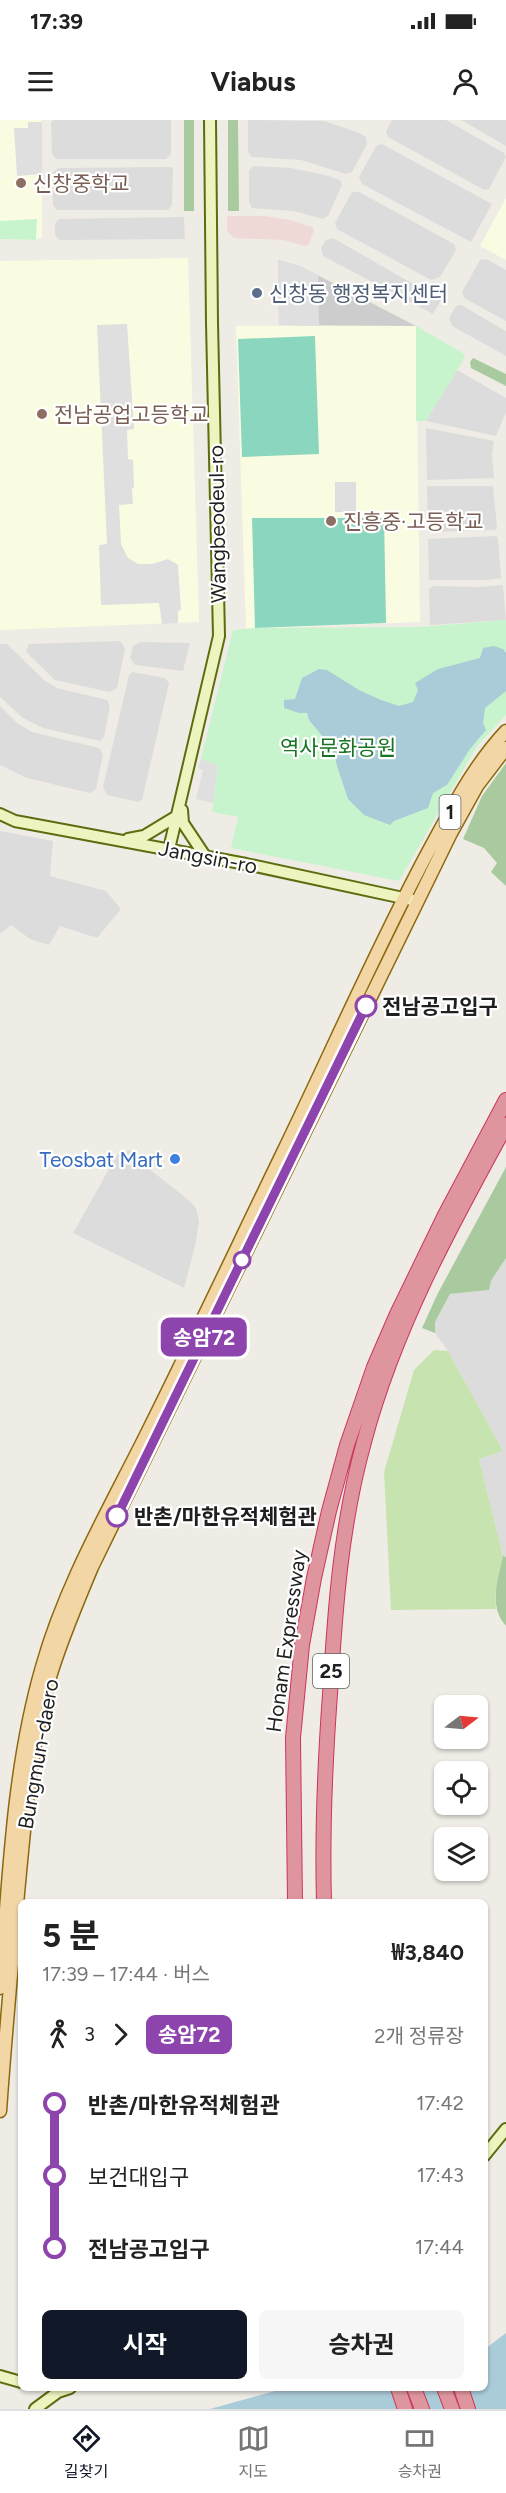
<!DOCTYPE html>
<html lang="ko">
<meta charset="utf-8">
<style>
:root{--surface:#fff;--page:#f6f6f6;--text:#222;--muted:#767676;--line:#e0e0e0;--accent:#111827}
body{margin:0;font-family:Figtree,"Noto Sans KR",sans-serif;background:var(--page);color:var(--text);height:100vh;display:flex;flex-direction:column;font-size:22px;white-space:nowrap}
*{box-sizing:border-box;margin:0}
p{font-size:20px;color:var(--muted)}
.icon{flex:none;width:33px;height:33px;fill:none;stroke:currentColor;stroke-width:2;stroke-linecap:round;stroke-linejoin:round}
.map{position:relative;flex:1;overflow:hidden}
.panel{position:absolute;left:18px;top:1779px;width:470px;height:492px;display:flex;flex-direction:column;background:var(--surface);border-radius:9px;box-shadow:0 2px 4px #0004}
.panel>*{flex:none}
.badge{padding:0 12px;border-radius:9px;font-size:21px;line-height:39px}
.needle{width:39px;rotate:74deg}
.buttons{position:absolute;left:434px;top:1575px;display:grid;gap:12px}
.buttons a{display:grid;place-items:center;width:54px;height:54px;border-radius:9px;background:var(--surface);box-shadow:0 2px 4px #0004;font-size:30px}
.map>.badge{position:absolute;translate:-50% -50%;box-shadow:0 0 0 3px #fff}
.legs{display:flex;align-items:center;gap:9px;height:66px;padding:0 24px;font-size:20px}
.legs p{margin-inline-start:auto}
.headline{display:flex;align-items:center;justify-content:space-between;height:102px;padding:0 24px}
h1{font-size:33px;font-weight:700;line-height:45px}
.cta{display:flex;gap:12px;margin-top:auto;padding:12px 24px}
.cta a{flex:1;height:69px;border-radius:9px;background:var(--accent);color:#fff;font-size:24px;font-weight:700;line-height:69px;text-align:center}
.cta a+a{background:var(--page);color:var(--text)}
ul{padding:0 24px;list-style:none}
li{display:flex;align-items:center;gap:21px;height:72px;font-size:22px}
li i{display:grid;place-items:center;width:9px;height:100%;margin:0 8px;background:currentColor}
li i::after{content:'';width:15px;height:15px;margin:-8px;border:4px solid;border-radius:50%;background:var(--surface)}
li p{margin-inline-start:auto}
li:first-child i{background:linear-gradient(#0000 50%,currentColor 0)}
li:last-child i{background:linear-gradient(currentColor 50%,#0000 0)}
.status{display:flex;justify-content:space-between;align-items:center;height:42px;padding:0 30px;background:var(--surface);direction:ltr}
.status svg{height:16px;fill:currentColor}
header{display:flex;justify-content:space-between;align-items:center;height:78px;padding:0 24px;background:var(--surface);font-size:27px;font-weight:700}
.tab-bar{display:flex;justify-content:space-around;align-items:center;height:84px;border-top:2px solid var(--line);background:var(--surface);font-size:16px;color:var(--muted)}
.tab-bar a{display:grid;justify-items:center;gap:3px}
.tab-bar .selected{color:var(--accent)}
.map>svg:first-child{display:block}
.residential{fill:#dddcdc}
.commercial{fill:#eed9d7}
.education{fill:#fafce1}
.religious{fill:#cdcdcd}
.grass{fill:#c7e4b0}
.forest{fill:#a9ca9e}
.park{fill:#c7f4cd}
.pitch{fill:#8bd6be}
.parking{fill:#dfdfdf}
.water{fill:#aacbd8}
.lines{fill:none;stroke-linecap:round;stroke-linejoin:round}
.secondary-casing{stroke:#5d6c0f;stroke-width:14}
.primary-casing{stroke:#8b690e;stroke-width:15}
.highway-casing{stroke:#cb355f;stroke-width:16}
.secondary{stroke:#eef4bf;stroke-width:10}
.primary{stroke:#f3d6a6;stroke-width:12}
.highway{stroke:#df959e;stroke-width:14}
.line-1-casing{stroke:#fff;stroke-width:14}
.line-1{stroke:#8e44ad;stroke-width:9}
.education-dot{fill:#8d6e63;stroke:#fff;stroke-width:2}
.service-dot{fill:#5c6f8a;stroke:#fff;stroke-width:2}
.stop-1-dot{fill:#fff;stroke:#8e44ad;stroke-width:3}
.shop-dot{fill:#3f7fe0;stroke:#fff;stroke-width:2}
.labels{text-anchor:middle;dominant-baseline:central;stroke-width:4.5;stroke-linejoin:round;paint-order:stroke}
.shield{fill:#fff;stroke:#626262;stroke-width:1.5}
.shield-label{font-size:20px;font-weight:bold;fill:#1f1f1f}
.education-label{font-size:21px;fill:#785e54;stroke:#fff;text-anchor:start}
.service-label{font-size:21px;fill:#4e5e75;stroke:#fff;text-anchor:start}
.street-label{font-size:21px;fill:#1f1f1f;stroke:#fff}
.park-label{font-size:21px;fill:#167423;stroke:#fff}
.stop-label{font-size:21px;font-weight:bold;fill:#1f1f1f;stroke:#fff;text-anchor:start}
.shop-label{font-size:21px;fill:#366cbe;stroke:#fff;text-anchor:end}
</style>
<div class="status"><b>17:39</b><svg viewBox="0 0 49 12"><path d="M0 12V9h3v3zM5 12V6h3v6zM10 12V3h3v9zM15 12V0h3v12zM26 1h20v11H26zM47 4h2v5h-2z"/></svg></div>
<header><svg class="icon" aria-label="menu" viewBox="0 0 24 24"><path d="M4 6h16M4 12h16M4 18h16"/></svg>Viabus<svg class="icon" aria-label="person" viewBox="0 0 24 24"><circle cx="12" cy="8" r="4"/><path d="M4 21q1-7 8-7t8 7"/></svg></header>
<div class="map">
<svg width="506" height="2289" viewBox="0 0 506 2289">
<rect width="100%" height="100%" fill="#efece6"/>
<path class="residential" d="M53,0H171V34L166,39H56L52,34L51,2Z
M248,0L324,1L357,12L366,17L367,24L352,52L346,54L301,40L252,37L248,32Z
M392,0H446L504,33L506,37L489,69L484,70L388,17L386,11Z
M461,0H506V26Z
M382,24L492,84L471,122L362,64L359,57L376,26Z
M253,46L291,48L325,55L340,60L342,65L328,96L322,99L294,91L252,88L249,82V51Z
M171,47L173,49L172,85L168,90H57L53,85L52,53L58,48Z
M352,72H359L454,124L456,130L440,157L431,160L337,109L335,103Z
M184,97L185,119L59,120L55,115V104L59,99Z
M333,118L441,180L433,194L323,136L321,128L326,120Z
M486,139L506,150V201L464,178L462,172L480,140Z
M461,185L506,211V236L452,206L449,198L456,186Z
M457,250L506,278V292L496,316L426,301Z
M426,308L494,321L492,335L494,358L427,360Z
M427,366H493L497,407L495,410L428,412Z
M496,416L498,418L501,458L488,460H429L428,419Z
M503,465L506,500L430,505L429,469L433,466L477,467Z
M120,521L125,528L117,568L110,572L55,560L26,532L29,524Z
M140,522L190,523L183,551L135,545L130,538L133,526Z
M0,524H7L44,560L57,568L107,580L110,586L104,617L100,621L43,608L23,598L0,577Z
M132,552L165,558L169,563L142,680L138,682L107,675L103,667L129,555Z
M0,586L17,603L32,612L99,628L103,634L96,669L90,673L27,658L0,645Z
M0,711L53,721L50,756L106,771L121,789L97,818L60,806L49,825L30,819L11,805L0,814Z
M130,1030L143,1044L191,1082L196,1088L199,1101L196,1122L184,1168L73,1113L117,1035Z
M506,1138V1437L503,1436L479,1339L503,1331L448,1231L435,1213V1202L450,1174L489,1170L491,1161Z"/>
<path class="commercial" d="M227,96H264L290,100L312,107L314,110L309,124L304,126L284,120L234,118L227,111Z"/>
<path class="education" d="M0,0H41L42,2V117L36,120L0,119Z
M506,78V140L480,126Z
M188,138L199,502L0,510V141Z
M236,206H416L420,502L246,509Z"/>
<path class="religious" d="M278,140L300,146L416,206L279,205Z"/>
<path class="grass" d="M434,1230L448,1231L503,1331L479,1339L503,1436L495,1475L496,1489L391,1490L384,1352L414,1250Z"/>
<path class="forest" d="M184,0H194V91H184Z
M228,0H238L239,91H228Z
M473,238L506,254V266L471,248L470,242Z
M506,643V766L491,752L497,743L484,728L463,719L482,676Z
M506,1047V1138L491,1161L489,1170L450,1174L435,1202V1213L422,1208L438,1173Z
M503,1436L506,1437V1506C488,1486 498,1460 503,1436Z"/>
<path class="park" d="M37,99L36,120L0,119V101Z
M416,206L463,233L465,237L426,301H416Z
M506,500V595L477,626L399,761L231,728L238,697L212,692L218,646L201,639L233,510L255,508L419,507Z"/>
<path class="pitch" d="M315,216L319,334L242,337L238,219Z
M252,398H384L386,503L255,508Z"/>
<path class="parking" d="M28,2H42V54L17,56L14,8H28Z
M278,140L300,146L318,155L319,206L279,205Z
M127,204L134,309L127,310L128,339L133,340L134,368H132L133,384L119,385L121,424L128,438L138,444H152L168,439L178,445L181,490L178,491V503L162,504L159,483L101,485L99,425L107,424L97,205Z
M335,362H356V392H335Z
M201,639L218,646L213,683L196,679L203,650L198,648Z"/>
<path class="water" d="M494,526L503,529L506,533V571L485,588L483,603L486,610L470,629L447,665L433,673L428,688L394,701L390,705L364,695L348,679L337,646L333,629L309,600L307,593H299L284,588V580L295,579L302,558L319,549L327,550L359,570L381,580L399,586L413,582L418,570L415,563L438,549L480,538L483,528Z
M506,2213V2289H210L286,2268H484L485,2229Z"/>
<g class="lines">
<defs>
<path id="secondary" d="M182,690L183,703L205,736
M0,694L15,701L246,744L417,781
M128,719L144,716L177,696
M169,729L219,516L212,203L210,0
M484,2036L506,2009
M0,2256L21,2262
M35,2289L58,2272L70,2268"/>
<path id="primary" d="M0,1868C9,1761 12,1651 42,1547C65,1465 108,1391 146,1315C193,1221 238,1125 284,1030C332,931 376,829 428,732C451,690 473,646 506,611
M0,1991C5,1919 12,1846 18,1773C25,1702 30,1627 50,1557C61,1520 77,1483 92,1447L451,713L477,666L506,628"/>
<path id="highway" d="M295,1782L293,1618L302,1525L314,1458L329,1391L347,1325L374,1247L397,1194L445,1095L506,980
M324,1782C322,1712 325,1643 330,1574C335,1490 341,1404 364,1322C394,1209 450,1107 506,1005
M398,2268L405,2289
M414,2268L422,2289
M444,2268L452,2289
M461,2268L468,2289"/>
</defs>
<use href="#secondary" class="secondary-casing"/>
<use href="#primary" class="primary-casing"/>
<use href="#highway" class="highway-casing"/>
<use href="#secondary" class="secondary"/>
<use href="#primary" class="primary"/>
<use href="#highway" class="highway"/>
</g>
<g class="lines">
<defs>
<path id="line-1" d="M117,1396L366,886"/>
</defs>
<use href="#line-1" class="line-1-casing"/>
<use href="#line-1" class="line-1"/>
</g>
<g class="education-dot">
<circle cx="21" cy="63" r="6"/>
<circle cx="42" cy="294" r="6"/>
<circle cx="331" cy="401" r="6"/>
</g>
<circle class="service-dot" cx="257" cy="173" r="6"/>
<g class="stop-1-dot">
<circle cx="366" cy="886" r="10"/>
<circle cx="242" cy="1140" r="8"/>
<circle cx="117" cy="1396" r="10"/>
</g>
<circle class="shop-dot" cx="175" cy="1039" r="6"/>
<g class="labels">
<g class="shield">
<rect x="439.5" y="675" width="21" height="34" rx="4.5"/>
<rect x="313" y="1534" width="36" height="34" rx="4.5"/>
</g>
<g class="shield-label">
<text x="450" y="692">1</text>
<text x="331" y="1551">25</text>
</g>
<g class="education-label">
<text x="33" y="63">신창중학교</text>
<text x="54" y="294">전남공업고등학교</text>
<text x="343" y="401">진흥중·고등학교</text>
</g>
<g class="service-label">
<text x="269" y="173">신창동 행정복지센터</text>
</g>
<g class="street-label">
<text transform="translate(217 404) rotate(-91)">Wangbeodeul-ro</text>
<text transform="translate(208 737) rotate(11)">Jangsin-ro</text>
<text transform="translate(286 1521) rotate(-82)">Honam Expressway</text>
<text transform="translate(38 1634) rotate(-80)">Bungmun-daero</text>
</g>
<g class="park-label">
<text x="338" y="627">역사문화공원</text>
</g>
<g class="stop-label">
<text x="382" y="886">전남공고입구</text>
<text x="134" y="1396">반촌/마한유적체험관</text>
</g>
<g class="shop-label">
<text x="163" y="1039">Teosbat Mart</text>
</g>
</g>
</svg>
<div class="buttons">
<a><svg class="needle" viewBox="-14 -14 28 28"><path d="M0-13l5 13h-10z" fill="#e53935"/><path d="M0 13l5-13h-10z" fill="#767676"/></svg></a>
<a><svg class="icon" aria-label="locate" viewBox="0 0 24 24"><circle cx="12" cy="12" r="6"/><path d="M12 2v4M12 18v4M2 12h4M18 12h4"/></svg></a>
<a><svg class="icon" aria-label="layers" viewBox="0 0 24 24"><path d="M12 4l9 5-9 5-9-5zM3 14l9 5 9-5"/></svg></a>
</div>
<b class="badge" style="left:204px;top:1217px;background:#8e44ad;color:#fff">송암72</b>
<section class="panel">
<div class="headline"><div><h1>5 분</h1><p>17:39 – 17:44 · 버스</p></div><b>₩3,840</b></div>
<div class="legs"><svg class="icon" aria-label="walk" viewBox="0 0 24 24"><circle cx="13" cy="4" r="2"/><path d="M13 8l-2 6 4 7M11 14l-3 7M7 12l3-4h3l4 4"/></svg>3<svg class="icon" aria-label="forward" viewBox="0 0 24 24"><path d="M9 5l7 7-7 7"/></svg><b class="badge" style="background:#8e44ad;color:#fff">송암72</b><p>2개 정류장</p></div>
<ul>
<li><i style="color:#8e44ad"></i><b>반촌/마한유적체험관</b><p>17:42</p></li>
<li><i style="color:#8e44ad"></i><span>보건대입구</span><p>17:43</p></li>
<li><i style="color:#8e44ad"></i><b>전남공고입구</b><p>17:44</p></li>
</ul>
<div class="cta"><a>시작</a><a>승차권</a></div>
</section>
</div>
<nav class="tab-bar">
<a class="selected"><svg class="icon" aria-label="directions" viewBox="0 0 24 24"><path d="M12 3l9 9-9 9-9-9zM9 14v-3h6M13 9l2 2-2 2"/></svg>길찾기</a>
<a><svg class="icon" aria-label="map" viewBox="0 0 24 24"><path d="M3 6l6-2 6 2 6-2v14l-6 2-6-2-6 2zM9 4v14M15 6v14"/></svg>지도</a>
<a><svg class="icon" aria-label="tickets" viewBox="0 0 24 24"><path d="M3 7h18v10H3zM15 7v10"/></svg>승차권</a>
</nav>
